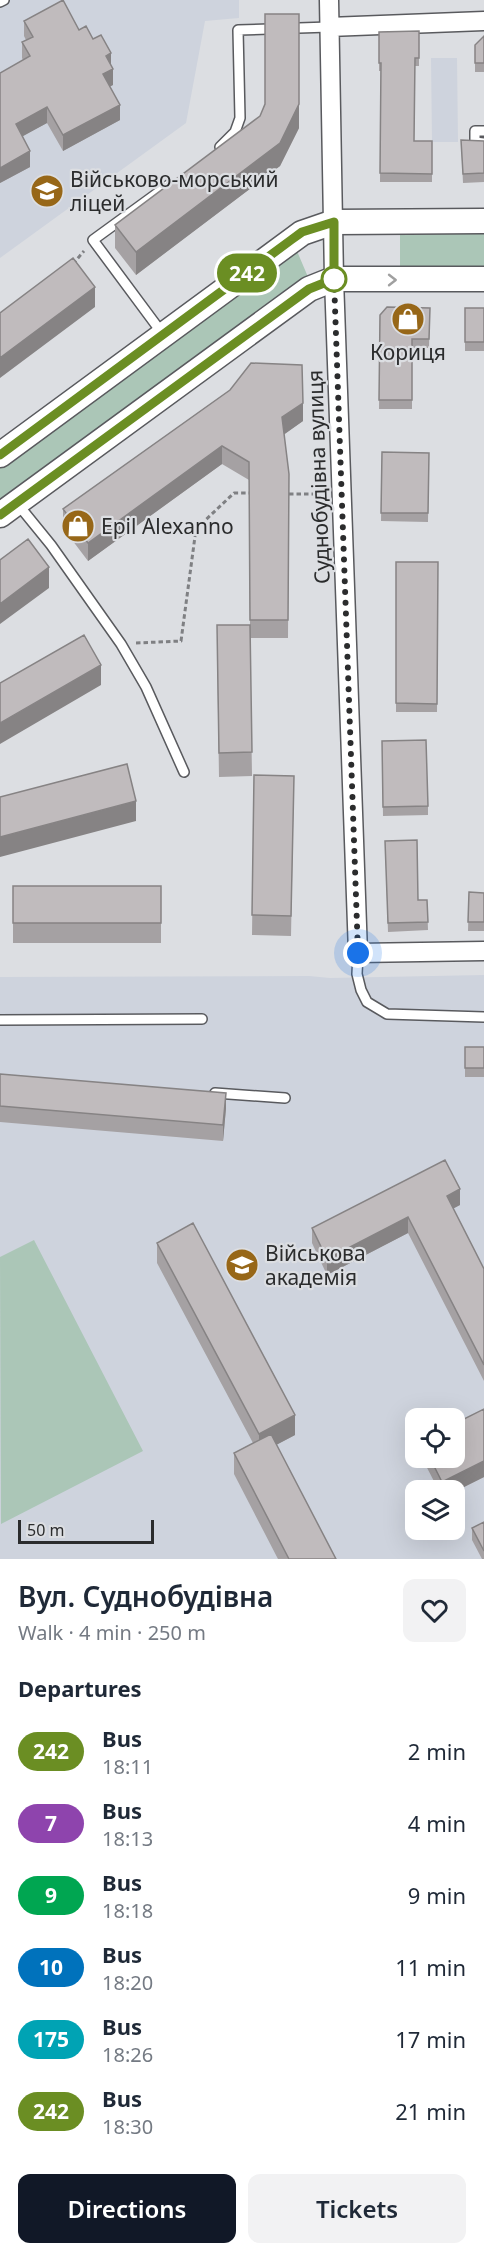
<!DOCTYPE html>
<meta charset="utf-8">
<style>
:root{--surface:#fff;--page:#f2f2f3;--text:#1f2937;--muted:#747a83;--accent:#111827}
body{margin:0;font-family:"Noto Sans",sans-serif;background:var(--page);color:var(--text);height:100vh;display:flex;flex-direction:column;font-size:22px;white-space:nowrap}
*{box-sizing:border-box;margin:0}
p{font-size:20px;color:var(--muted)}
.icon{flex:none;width:33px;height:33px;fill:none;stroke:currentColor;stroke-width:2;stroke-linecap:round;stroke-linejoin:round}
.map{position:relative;height:1559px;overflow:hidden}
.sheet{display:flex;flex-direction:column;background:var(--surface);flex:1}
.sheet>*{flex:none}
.badge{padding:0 12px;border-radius:20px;font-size:21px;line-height:39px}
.fabs{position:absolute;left:405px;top:1408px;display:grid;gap:12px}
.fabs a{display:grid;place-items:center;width:60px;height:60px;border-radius:12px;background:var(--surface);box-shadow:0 6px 24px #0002;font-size:30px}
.scale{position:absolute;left:18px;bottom:15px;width:136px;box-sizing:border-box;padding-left:6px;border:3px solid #2b2c2d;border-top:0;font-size:16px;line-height:21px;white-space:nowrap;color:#2b2c2d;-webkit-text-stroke:4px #dcdee2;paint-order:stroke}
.you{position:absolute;width:30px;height:30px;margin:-15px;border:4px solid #fff;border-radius:50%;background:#1a73e8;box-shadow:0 0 0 9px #1a73e833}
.map>.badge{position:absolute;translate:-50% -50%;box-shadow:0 0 0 3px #fff}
h2{padding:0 18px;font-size:22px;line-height:54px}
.round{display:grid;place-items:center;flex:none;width:63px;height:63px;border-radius:12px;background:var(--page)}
.head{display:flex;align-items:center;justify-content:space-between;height:102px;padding:0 18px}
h1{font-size:28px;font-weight:600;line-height:45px}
.action{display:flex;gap:12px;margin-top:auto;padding:12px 18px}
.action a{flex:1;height:69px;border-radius:12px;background:var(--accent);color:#fff;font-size:24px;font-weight:600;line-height:69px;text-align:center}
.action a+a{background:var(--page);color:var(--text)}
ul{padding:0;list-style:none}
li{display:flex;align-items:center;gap:18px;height:72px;padding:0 18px}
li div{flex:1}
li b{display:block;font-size:22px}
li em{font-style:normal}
li .badge{min-width:66px;font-weight:700;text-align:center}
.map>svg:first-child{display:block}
.built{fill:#ced3dd;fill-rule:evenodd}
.green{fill:#abc6b7}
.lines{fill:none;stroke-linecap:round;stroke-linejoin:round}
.lane-casing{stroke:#595a5e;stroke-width:12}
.street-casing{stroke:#595a5e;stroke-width:21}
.secondary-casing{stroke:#595a5e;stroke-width:27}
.path{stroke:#7f8083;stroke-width:3;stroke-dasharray:4.5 3;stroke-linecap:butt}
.lane{stroke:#fff;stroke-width:9}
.street{stroke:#fff;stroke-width:18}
.secondary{stroke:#fff;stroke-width:24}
.wall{fill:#a5a1a3}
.shaded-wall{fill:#868384}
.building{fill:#c0bbbd;stroke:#868384;stroke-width:1.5}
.oneway{stroke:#a0a0a0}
.line-casing{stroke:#fff;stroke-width:14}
.line{stroke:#6b8e23;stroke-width:9}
.walk{stroke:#2b2c2d;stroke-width:6;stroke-dasharray:0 10.8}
.stop-dot{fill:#fff;stroke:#6b8e23;stroke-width:3}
.labels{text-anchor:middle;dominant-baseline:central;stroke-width:4.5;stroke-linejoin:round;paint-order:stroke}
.poi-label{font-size:21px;fill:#2b2c2d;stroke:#dcdee2;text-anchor:start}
.street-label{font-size:21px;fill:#2b2c2d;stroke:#dcdee2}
</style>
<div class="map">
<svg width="484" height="1559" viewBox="0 0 484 1559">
<rect width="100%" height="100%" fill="#dcdee2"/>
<path class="built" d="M0,0H239V18L205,21L186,123L0,258Z
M431,58H457L458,142H432Z
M484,975V1559H0V977L309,976L330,978ZM416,1419H454V1458H416ZM416,1491H454V1530H416Z"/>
<path class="green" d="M400,229H484V274H400Z
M294,244L308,277L0,508V465Z
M34,1240L143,1451L1,1524L0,1257Z"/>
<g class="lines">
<defs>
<path id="lane" d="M0,2L4,0
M484,131H475V142L484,143
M220,147L235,132L240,118L238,30L329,27
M162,333L93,240L170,184
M16,502L51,545L121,644L146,687L184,772
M358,953L357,974L361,990L367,1002L387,1014L484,1017
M0,1020L202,1019
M215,1093L285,1098"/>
<path id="street" d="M329,0L334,279L358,953L484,951
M329,27L484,21"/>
<path id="secondary" d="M0,455L302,233L334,222L484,221
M0,515L309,289L334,279H484"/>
</defs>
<use href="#lane" class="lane-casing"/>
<use href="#street" class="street-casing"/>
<use href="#secondary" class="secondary-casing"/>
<path class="path" d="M73,264L84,251
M289,494H325
M136,643L181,641L196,529L234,493H250"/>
<use href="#lane" class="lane"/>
<use href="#street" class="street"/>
<use href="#secondary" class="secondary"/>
</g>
<path class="wall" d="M24,21L79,30L93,39L111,66L113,85L110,86L120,120L63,151L47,123L22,136L30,167L0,183L23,60L22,58V42L26,40L24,36Z
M419,31V66H415L414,141H432V182H380L381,71H379V32Z
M484,36V72H475V45Z
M260,116L299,128L280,166L136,275L115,248V225Z
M461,140L484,141V182L463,183Z
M430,308L429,348H412V409H379L380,315Z
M465,308H484V351H465Z
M230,390L303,421L284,434L289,474L288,638H250L252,776L219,777L217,649L250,625L249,480L222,464L88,561L63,528V509Z
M382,452L429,453L428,522L381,521Z
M396,562H438L437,712H396Z
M382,741L428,806V815L383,816Z
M254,775L294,776L291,936L252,935Z
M385,841L418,900H427L428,930L388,932Z
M13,886H161V943H13Z
M469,892L484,893V931H468Z
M465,1047H484V1077H465Z
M0,1074L226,1108L223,1141L0,1122Z
M460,1205L453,1208L484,1269V1381L408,1233L327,1275L312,1243V1228Z
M157,1243L295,1435L276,1445L336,1559H278L234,1474V1453L253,1443L157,1263Z
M484,1409V1477L454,1492L439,1491L422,1458H454Z
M484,1522V1559H482L472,1540V1528Z"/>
<path class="shaded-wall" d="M111,53V69L106,56Z
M113,69V85L103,90V74Z
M299,104V128L280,166L136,275V252Z
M120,105V120L63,151V135Z
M47,107V123L16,140V124Z
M30,151V167L0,183V168Z
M95,287V307L0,378V358Z
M303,403V421L282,436V417Z
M222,446V464L88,561V543Z
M49,567V588L0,624V604Z
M101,665V685L0,744V723Z
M136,801V821L0,857V837Z
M226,1093V1108L223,1141V1125Z
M460,1189V1205L447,1212V1196Z
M408,1217V1233L327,1275V1259Z
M295,1415V1435L259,1454V1434Z
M484,1461V1477L454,1492L442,1491V1482Z"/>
<path class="building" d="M63,0L79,30L86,26L93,39L101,35L111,53L106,56L113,69L103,74L120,105L63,135L47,107L16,124L30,151L0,168V73L30,56L22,42L33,37L24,21Z
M265,14H299V104L280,143L136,252L115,225L260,116L265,104Z
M419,31V58H415L414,141H432V174L380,173L381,63H379V32Z
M484,36V63H475V45Z
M461,140L484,141V173L463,174Z
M73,258L95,287L0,358V313Z
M387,307L430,308L429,339H412V400H379L380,315Z
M465,308H484V342H465Z
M251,363L302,365L303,403L282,417L289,474L288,620H250L249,462L222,446L88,543L63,509L230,390Z
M382,452L429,453L428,513H381Z
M28,539L49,567L0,604V560Z
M396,562H438L437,704L396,703Z
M217,625H250L252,752L219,753Z
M84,635L101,665L0,723V683Z
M426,740L428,806L383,807L382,741Z
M127,764L136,801L0,837V797Z
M254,775L294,776L291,916L252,915Z
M417,840L418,900H427L428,922L388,923L385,841Z
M13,886H161V923H13Z
M469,892L484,893V922H468Z
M465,1047H484V1068H465Z
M0,1074L226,1093L223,1125L0,1106Z
M445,1160L460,1189L447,1196L484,1269V1365L408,1217L327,1259L312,1228Z
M193,1223L295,1415L259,1434L157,1243Z
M484,1409V1461L442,1482L430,1458H454V1424Z
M271,1434L336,1559H289L234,1453Z
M484,1522V1551L472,1528Z"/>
<defs><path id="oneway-chevron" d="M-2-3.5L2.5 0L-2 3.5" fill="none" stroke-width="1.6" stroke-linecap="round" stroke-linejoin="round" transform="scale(1.5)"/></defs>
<use class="oneway" href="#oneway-chevron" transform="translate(392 280)"/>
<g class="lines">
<defs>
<path id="line" d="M0,455L291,240L302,232L334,222V279L309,289L0,515"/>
</defs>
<use href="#line" class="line-casing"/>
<use href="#line" class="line"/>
<path class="walk" d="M334,279L358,953"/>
</g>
<defs>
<symbol id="university-disc" viewBox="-11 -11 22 22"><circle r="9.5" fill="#976718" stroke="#dcdee2"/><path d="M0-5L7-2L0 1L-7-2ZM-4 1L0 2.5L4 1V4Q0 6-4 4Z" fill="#fff"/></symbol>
<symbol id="shop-disc" viewBox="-11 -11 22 22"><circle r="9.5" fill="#976718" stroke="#dcdee2"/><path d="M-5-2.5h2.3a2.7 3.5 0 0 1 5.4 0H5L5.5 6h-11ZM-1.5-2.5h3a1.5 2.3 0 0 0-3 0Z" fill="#fff"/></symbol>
</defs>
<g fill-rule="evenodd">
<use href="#university-disc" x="28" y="172" width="38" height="38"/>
<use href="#shop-disc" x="389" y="300" width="38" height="38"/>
<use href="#shop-disc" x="59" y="507" width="38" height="38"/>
<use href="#university-disc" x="223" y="1246" width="38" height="38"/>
</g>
<circle class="stop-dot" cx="334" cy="279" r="12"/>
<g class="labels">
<g class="poi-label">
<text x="70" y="179">Військово-морський<tspan x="70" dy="24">ліцей</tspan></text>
<text x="408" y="352" text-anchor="middle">Кориця</text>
<text x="101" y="526">Epil Alexanno</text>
<text x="265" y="1253">Військова<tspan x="265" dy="24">академія</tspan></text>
</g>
<g class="street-label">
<text transform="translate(318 477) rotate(-92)">Суднобудівна вулиця</text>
</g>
</g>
</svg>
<div class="fabs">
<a><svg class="icon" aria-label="locate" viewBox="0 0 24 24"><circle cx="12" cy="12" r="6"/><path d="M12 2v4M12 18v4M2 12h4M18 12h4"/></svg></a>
<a><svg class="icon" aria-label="layers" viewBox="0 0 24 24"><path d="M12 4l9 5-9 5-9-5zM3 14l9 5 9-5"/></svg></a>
</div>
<div class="scale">50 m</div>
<div class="you" style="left:358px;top:953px"></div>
<b class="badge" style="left:247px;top:273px;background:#6b8e23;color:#fff">242</b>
</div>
<section class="sheet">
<div class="head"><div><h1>Вул. Суднобудівна</h1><p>Walk · 4 min · 250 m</p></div><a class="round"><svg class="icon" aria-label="heart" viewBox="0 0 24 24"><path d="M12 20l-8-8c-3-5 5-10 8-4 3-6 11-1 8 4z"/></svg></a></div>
<h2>Departures</h2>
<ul>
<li><span class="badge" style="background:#6b8e23;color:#fff">242</span><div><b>Bus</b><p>18:11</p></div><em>2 min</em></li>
<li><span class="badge" style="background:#8e44ad;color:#fff">7</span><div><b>Bus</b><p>18:13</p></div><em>4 min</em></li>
<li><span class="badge" style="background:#00a651;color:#fff">9</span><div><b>Bus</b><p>18:18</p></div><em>9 min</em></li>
<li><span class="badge" style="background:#0072bc;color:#fff">10</span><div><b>Bus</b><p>18:20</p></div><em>11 min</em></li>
<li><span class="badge" style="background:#00a3b4;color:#fff">175</span><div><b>Bus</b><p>18:26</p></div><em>17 min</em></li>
<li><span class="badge" style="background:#6b8e23;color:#fff">242</span><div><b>Bus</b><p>18:30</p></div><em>21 min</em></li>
</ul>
<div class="action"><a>Directions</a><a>Tickets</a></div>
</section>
